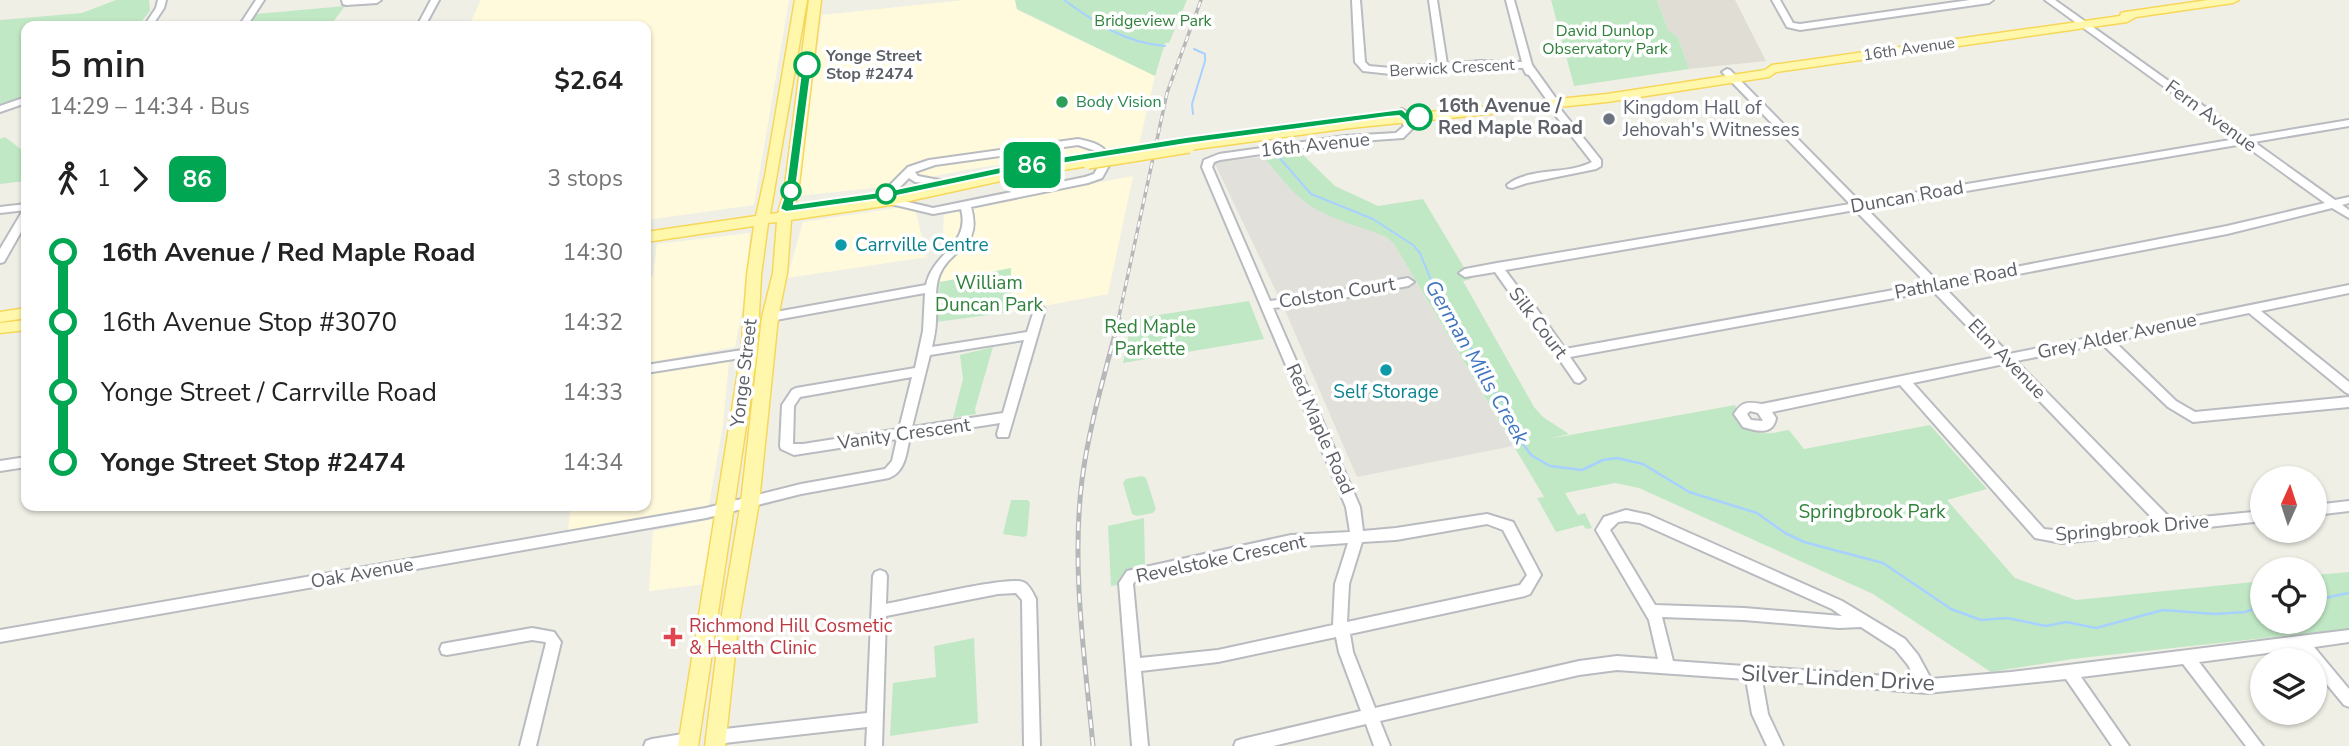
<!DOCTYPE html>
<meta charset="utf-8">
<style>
:root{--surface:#fff;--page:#f6f6f6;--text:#222;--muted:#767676}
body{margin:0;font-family:"Nunito Sans",sans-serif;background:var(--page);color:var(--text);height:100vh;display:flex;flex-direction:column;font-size:26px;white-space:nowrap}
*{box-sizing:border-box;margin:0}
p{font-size:23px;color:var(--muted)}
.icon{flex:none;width:38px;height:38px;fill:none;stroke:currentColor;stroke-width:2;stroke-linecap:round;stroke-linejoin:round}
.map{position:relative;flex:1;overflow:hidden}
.panel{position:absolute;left:21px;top:21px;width:630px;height:490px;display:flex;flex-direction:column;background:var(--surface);border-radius:14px;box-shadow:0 2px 5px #0004}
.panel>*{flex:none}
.badge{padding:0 14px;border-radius:10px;font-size:24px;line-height:46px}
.needle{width:46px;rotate:3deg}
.buttons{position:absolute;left:2250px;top:466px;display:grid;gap:14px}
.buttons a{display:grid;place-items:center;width:77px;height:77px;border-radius:50%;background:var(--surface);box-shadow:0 2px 5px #0004;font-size:35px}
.map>.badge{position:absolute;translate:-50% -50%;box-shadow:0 0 0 4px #fff}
.legs{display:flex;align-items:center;gap:10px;height:77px;padding:0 28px;font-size:23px}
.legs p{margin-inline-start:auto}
.headline{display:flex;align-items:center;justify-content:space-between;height:119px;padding:0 28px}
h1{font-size:38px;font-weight:600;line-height:52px}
ul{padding:0 28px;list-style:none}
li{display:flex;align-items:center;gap:24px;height:70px;font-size:26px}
li i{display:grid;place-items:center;width:10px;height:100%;margin:0 9px;background:currentColor}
li i::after{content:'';width:18px;height:18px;margin:-9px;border:5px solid;border-radius:50%;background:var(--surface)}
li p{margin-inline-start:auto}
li:first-child i{background:linear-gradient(#0000 50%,currentColor 0)}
li:last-child i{background:linear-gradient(currentColor 50%,#0000 0)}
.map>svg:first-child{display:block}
.commercial{fill:#fffadc}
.industrial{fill:#e1e0da}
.education{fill:#e0ded4}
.green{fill:#c1e8c5}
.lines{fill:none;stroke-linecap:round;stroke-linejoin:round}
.stream-far1{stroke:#a7d1ff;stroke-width:2}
.stream{stroke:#a7d1ff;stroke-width:2.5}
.minor-casing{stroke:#b8bbc0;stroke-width:4}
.major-casing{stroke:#f7d758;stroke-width:3}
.minor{fill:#fff;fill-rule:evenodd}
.major{fill:#fff8ac;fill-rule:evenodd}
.rail-far1-casing{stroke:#b6b7b8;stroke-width:3.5}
.rail-casing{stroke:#b6b7b8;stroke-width:5}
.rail-far1{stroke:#fff;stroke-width:2;stroke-dasharray:6;stroke-linecap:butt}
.rail{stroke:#fff;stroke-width:2.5;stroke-dasharray:9;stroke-linecap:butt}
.major-bridge-casing{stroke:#f7d758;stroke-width:16;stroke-linecap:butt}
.major-bridge{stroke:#fff8ac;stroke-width:13}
.line-1{fill:#00a651;stroke:#fff;stroke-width:2}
.stop-1-dot{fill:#fff;stroke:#00a651;stroke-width:3.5}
.leisure-dot{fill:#2e9e5b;stroke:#fff;stroke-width:2.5}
.worship-dot{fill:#6b7280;stroke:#fff;stroke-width:2.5}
.culture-dot{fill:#0f9aa8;stroke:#fff;stroke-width:2.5}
.health-dot{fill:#e0444e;stroke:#fff;stroke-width:2.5}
.labels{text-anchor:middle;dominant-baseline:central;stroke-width:7;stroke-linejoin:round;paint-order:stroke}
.far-park-label{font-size:16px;fill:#30823b;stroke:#fff}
.far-street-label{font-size:16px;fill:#5d6167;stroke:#fff}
.far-stop-label{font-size:16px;font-weight:bold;fill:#5d6167;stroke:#fff;text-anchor:start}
.far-leisure-label{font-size:16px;fill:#27864d;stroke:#fff;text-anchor:start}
.stop-label{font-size:19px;font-weight:bold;fill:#5d6167;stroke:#fff;text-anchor:start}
.worship-label{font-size:19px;fill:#5b616d;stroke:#fff;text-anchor:start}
.street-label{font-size:19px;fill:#5d6167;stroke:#fff}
.culture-label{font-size:19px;fill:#0d838f;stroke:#fff;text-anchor:start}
.park-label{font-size:19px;fill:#30823b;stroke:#fff}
.health-label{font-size:19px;fill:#be3a42;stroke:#fff;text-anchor:start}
.water-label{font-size:21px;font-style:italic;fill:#4075bf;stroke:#fff}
.near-street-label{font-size:23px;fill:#5d6167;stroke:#fff}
</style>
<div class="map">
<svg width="2349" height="746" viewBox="0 0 2349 746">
<rect width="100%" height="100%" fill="#f0efe6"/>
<path class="commercial" d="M481,0H789L754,205L646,220V26H469Z
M964,0H1015L1017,10L1155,76L1139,145L970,169L883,187L797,196L822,15Z
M1133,176L1108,294L1011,312L1010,269L940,282L944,215L1011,199Z
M896,208L915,209L927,257L787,278L803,222Z
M750,233L745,295L735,347L646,363V277L653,276L657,244Z
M729,361L723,425L709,505L568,530L571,506H646V373Z
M714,519L705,584L649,591L653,531Z"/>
<path class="industrial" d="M1263,157L1281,177L1363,227L1386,237L1394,244L1513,446L1357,477L1284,308L1214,162Z"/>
<path class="education" d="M1657,0H1735L1766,61L1689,69L1678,37L1668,30Z"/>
<path class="green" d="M116,0H149L150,11L138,26H26V96L0,105V20L82,13Z
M1015,0H1187L1169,43H1165L1155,76L1017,9Z
M1551,0H1657L1668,30L1678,37L1689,69L1574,86Z
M345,6L330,26H247L256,14Z
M5,137L26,153V181L0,184V139Z
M1300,152L1335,186L1378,206L1423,199L1471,279L1463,281L1534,407L1543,417L1569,434L1548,439L1735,405C1746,437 1759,436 1789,430L1804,449L1930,425L1987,489L1947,500L2015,578L2076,600L2263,581V621H2315V575L2349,572V629L2072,659L1991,672L1873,594L1639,488L1615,483L1565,493L1578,515L1585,513L1592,528L1586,529L1583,525L1556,532L1537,498L1544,497L1394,244L1386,237C1363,227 1335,221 1314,208C1292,195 1280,175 1263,157Z
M1011,268V312L936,322L940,282Z
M1249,301L1264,339L1123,363L1132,319Z
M993,347L975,409L976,414L953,418L963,379L960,355Z
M1142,476L1146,478L1156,509L1153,513L1137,516L1132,514L1123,483L1126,479Z
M1011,500H1027L1030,502L1027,535L1024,537L1003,534Z
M1144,518L1145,566L1127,571L1117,585L1111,586L1108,526Z
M974,638L978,723L890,736L893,683L936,677L934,646Z"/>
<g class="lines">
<path class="stream-far1" d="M1064,0C1096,23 1125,43 1165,46
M1193,114L1192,104L1205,61V54L1194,49
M1277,155L1311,194L1373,219L1413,245L1420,253L1440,302L1455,321"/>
<path class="stream" d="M1454,319L1467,336L1477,367L1509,410L1521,441L1531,455L1550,466L1582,470L1603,460L1617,458L1643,464L1689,492L1757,513L1785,533L1804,542L1883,563L1951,609L1981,620L2007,618L2046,626L2066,622L2096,628L2163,610L2215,614L2245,612L2263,606
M2315,600L2349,593"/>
<defs>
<path id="minor" d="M158,0H166L164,8L152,26H144L156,8Z
M256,0H264L247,26H239Z
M342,0H381L377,3L346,5L343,4Z
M431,0H439L425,26H417Z
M1352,0H1360L1365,62L1369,66L1391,68L1438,64L1429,0H1437L1447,64L1480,61L1522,62L1506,0H1514L1532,65L1560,104L1558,106L1601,160V166L1596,169L1527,183L1512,188L1508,187L1507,185C1529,167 1568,175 1592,162L1549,107L1547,105L1549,103L1529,75L1526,74L1523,68L1480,67L1391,74L1363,71L1355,62Z
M1772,0H1780L1793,23L1800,24L1970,0H1993L1989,3L1800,30L1787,27Z
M2045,0H2055L2247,137L2349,120V126L2254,142L2335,200L2349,197V203L2342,205L2349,210V218L2332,208L2227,234L1945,288L2009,354L2349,285V293L2261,311L2349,382V394L2345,392L2249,313L2114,341L2176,401L2195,412L2349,397V407L2193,422L2168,407L2102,344L2016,361L2172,520L2263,511V521L2062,543L2035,538L1900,385L1772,412L1776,418C1773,436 1756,431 1743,427L1734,414C1742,401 1748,402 1762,404L1997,357L1933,291L1570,357L1585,379L1579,383L1575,382L1521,304L1512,296L1495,272L1465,277L1459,273L1465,269L1497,263L1850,204L1724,74L1722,72L1727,69L1730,70L1860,202L2236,139ZM2243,144L2325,203L2227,226L1938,282L1866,208ZM1855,210L1927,284L1565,349L1529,298L1520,290L1505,270ZM2004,364L2156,522L2062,531L2044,529L1913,383ZM1750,411L1758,413L1763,421L1751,420L1747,414Z
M26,97V103L0,112V106Z
M1402,109L1407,112L1414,127L1403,138L1345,142L1220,160L1214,162L1212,167L1270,301L1315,295L1408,278L1414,282L1408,286L1315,303L1273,308L1360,507L1363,531L1396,528L1487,514L1513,522L1541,575L1530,594L1525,596L1350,634L1353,652L1375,708L1579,661L1617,656L1658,659L1649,620L1596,530L1604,517L1626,510L1649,515L1842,601L1905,639L1918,655L1931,679L2011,672L2349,630V642L2314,647L2349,689V707L2344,705L2315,670V660H2307L2298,649L2199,662L2263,746H2246L2183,664L2081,677L2129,746H2112L2066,679L1927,693L1762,680L1768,714L1783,746H1767L1752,714L1746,679L1617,670L1579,675L1380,721L1390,746H1374L1366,724L1273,746H1234L1236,741L1242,739L1361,711L1339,652L1336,637L1218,662L1141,671L1148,746H1132L1119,583L1127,571L1291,535L1350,532L1346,507L1202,167L1204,160L1219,154L1345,136L1396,133L1404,126L1397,112ZM1626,521L1640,523L1832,609L1842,616L1744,608L1655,605L1610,530L1618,522ZM1487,524L1503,530L1527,575L1520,585L1347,622L1349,584L1362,542L1396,540ZM1348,543L1335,584L1333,625L1218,650L1140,658L1133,584L1136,580L1291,547ZM1662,617L1744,620L1839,628L1861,627L1895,649L1908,665L1915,678L1673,661Z
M1078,139C1093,142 1105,145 1112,160L1102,178L1088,183L971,207C983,249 951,246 939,276C934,290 937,305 936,320C936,329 934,338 932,347L1027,332L1035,307H1043L1045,310L1008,437H998L997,434L1000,423L910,437C906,453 906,471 889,478L801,494L706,518L0,642V630L706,508L801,484L885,469L892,461L897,439L794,455L781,449L780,446L782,405L792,390L796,388L915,368L923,331L925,293L770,321L764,317L770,313L926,285C933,252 971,245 961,209L933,214L887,203L886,201L887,199L891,198L933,208L1085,177L1094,174L1102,160L1096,151L1078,145L935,165L915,172L918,176L944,181L945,183L944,185L915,182L909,178L891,196H883L882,194L883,192L908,167L929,160ZM1024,340L1003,413L912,427L930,355ZM912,377L899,429L803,444H793L794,406L800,397Z
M26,204V210L0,213V207Z
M26,211V223L4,262L0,263V249L22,212Z
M749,349L753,350L755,353L753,356L646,373V365Z
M26,457V467L0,471V461Z
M2349,501V511L2315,515V505Z
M880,570L885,572L887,576L886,604C908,600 1008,576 1023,582C1029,584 1033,593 1036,599L1040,746H1024L1022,600L1016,593L998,594L886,616L882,746H866L867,727L716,744L710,742L708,737L710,732L716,730L867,713L873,576L875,572Z
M532,628L554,632L561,642L536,746H520L546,643L545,642L532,640L447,655L442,654L440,649L442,644L447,643Z
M689,733L695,735L697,740L692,746H644L646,741L652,739Z"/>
<path id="major" d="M795,0H807L770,214L778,213L784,193L809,0H821L798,193L793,211L891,197L1019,169L1088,158L1095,162L1088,166L1019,177L891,205L791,220L787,273L778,317L759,502L738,626L725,746H705L720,626L741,502L762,317L773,273L777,222L768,223L761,275L757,353L698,746H678L741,353L747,275L754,226L646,242V232L756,216L765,176Z
M2208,0H2239L2233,3L2136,17L2127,22L1776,72L1769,77L1607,102L1350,128L1189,150L1182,146L1189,142L1350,120L1607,94L1765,70L1772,65L2120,16L2121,13L2125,12Z
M26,308V318L0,322V312Z
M26,320V330L0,333V323Z"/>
</defs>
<use href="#minor" class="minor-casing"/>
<use href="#major" class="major-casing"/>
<use href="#minor" class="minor"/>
<use href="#major" class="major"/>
<defs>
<path id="rail-far1" d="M1118,321L1167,93L1201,0"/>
<path id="rail" d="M1093,746C1085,659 1071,568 1082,480C1089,426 1105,373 1119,319"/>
</defs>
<use href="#rail-far1" class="rail-far1-casing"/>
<use href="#rail" class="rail-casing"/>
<use href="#rail-far1" class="rail-far1"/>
<use href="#rail" class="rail"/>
<defs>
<path id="major-bridge" d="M1088,162L1189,146"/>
</defs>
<use href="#major-bridge" class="major-bridge-casing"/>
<use href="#major-bridge" class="major-bridge"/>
</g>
<path class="line-1" d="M807,62L812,65L794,204L887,191L1010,165L1186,137L1402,109L1409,115L1419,114L1425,117L1406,122L1399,116L1387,117L1186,144L1010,172L887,198L786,212L780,209L785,194L802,65Z"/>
<g class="stop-1-dot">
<circle cx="807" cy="65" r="12"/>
<circle cx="1419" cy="117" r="12"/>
<circle cx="791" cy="191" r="9"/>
<circle cx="886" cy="194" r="9"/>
</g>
<circle class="leisure-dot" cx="1062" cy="102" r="7"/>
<circle class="worship-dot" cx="1609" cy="119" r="7"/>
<g class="culture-dot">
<circle cx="841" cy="245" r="7"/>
<circle cx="1386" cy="370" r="7"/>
</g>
<path class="health-dot" d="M669.5 626.5h7v7h7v7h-7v7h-7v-7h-7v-7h7z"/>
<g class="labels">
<g class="far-park-label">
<text x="1153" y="21">Bridgeview Park</text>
<text x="1605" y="31">David Dunlop<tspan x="1605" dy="18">Observatory Park</tspan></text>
</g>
<g class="far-street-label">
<text transform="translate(1909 49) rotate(-8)">16th Avenue</text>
<text transform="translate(1452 68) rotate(-3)">Berwick Crescent</text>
</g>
<g class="far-stop-label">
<text x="826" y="56">Yonge Street<tspan x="826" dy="18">Stop #2474</tspan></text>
</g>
<g class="far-leisure-label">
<text x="1076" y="102">Body Vision</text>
</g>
<g class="stop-label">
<text x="1438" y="106">16th Avenue /<tspan x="1438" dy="22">Red Maple Road</tspan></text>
</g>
<g class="worship-label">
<text x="1623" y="108">Kingdom Hall of<tspan x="1623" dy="22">Jehovah's Witnesses</tspan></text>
</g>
<g class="street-label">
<text transform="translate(2211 116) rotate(36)">Fern Avenue</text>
<text transform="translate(1315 145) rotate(-6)">16th Avenue</text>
<text transform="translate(1907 197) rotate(-10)">Duncan Road</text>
<text transform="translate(1956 281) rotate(-11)">Pathlane Road</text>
<text transform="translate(1337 293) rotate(-9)">Colston Court</text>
<text transform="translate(1538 323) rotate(53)">Silk Court</text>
<text transform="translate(2117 336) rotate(-12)">Grey Alder Avenue</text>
<text transform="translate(2007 359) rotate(46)">Elm Avenue</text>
<text transform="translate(744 373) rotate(-83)">Yonge Street</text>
<text transform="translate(1320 429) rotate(66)">Red Maple Road</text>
<text transform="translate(904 434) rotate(-8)">Vanity Crescent</text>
<text transform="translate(2132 528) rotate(-5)">Springbrook Drive</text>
<text transform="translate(1221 559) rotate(-12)">Revelstoke Crescent</text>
<text transform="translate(362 573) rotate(-10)">Oak Avenue</text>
</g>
<g class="culture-label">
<text x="855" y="245">Carrville Centre</text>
<text x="1386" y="392" text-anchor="middle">Self Storage</text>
</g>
<g class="park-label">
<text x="989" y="283">William<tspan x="989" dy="22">Duncan Park</tspan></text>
<text x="1150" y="327">Red Maple<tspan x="1150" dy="22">Parkette</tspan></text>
<text x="1872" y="512">Springbrook Park</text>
</g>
<g class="health-label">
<text x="689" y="626">Richmond Hill Cosmetic<tspan x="689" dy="22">&amp; Health Clinic</tspan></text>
</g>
<g class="water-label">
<text transform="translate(1477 362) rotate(60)">German Mills Creek</text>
</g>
<g class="near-street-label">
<text transform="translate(1838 678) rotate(3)">Silver Linden Drive</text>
</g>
</g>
</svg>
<div class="buttons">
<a><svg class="needle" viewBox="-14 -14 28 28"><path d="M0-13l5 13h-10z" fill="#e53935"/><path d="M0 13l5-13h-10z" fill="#767676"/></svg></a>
<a><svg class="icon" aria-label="locate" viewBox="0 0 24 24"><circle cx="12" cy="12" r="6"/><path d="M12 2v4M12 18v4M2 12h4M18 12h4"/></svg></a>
<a><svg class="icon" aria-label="layers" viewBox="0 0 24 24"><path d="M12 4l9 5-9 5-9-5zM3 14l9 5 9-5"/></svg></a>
</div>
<b class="badge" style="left:1032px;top:165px;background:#00a651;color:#fff">86</b>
<section class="panel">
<div class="headline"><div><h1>5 min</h1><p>14:29 – 14:34 · Bus</p></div><b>$2.64</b></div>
<div class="legs"><svg class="icon" aria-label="walk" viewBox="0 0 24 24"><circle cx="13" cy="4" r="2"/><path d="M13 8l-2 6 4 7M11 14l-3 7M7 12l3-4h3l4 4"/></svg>1<svg class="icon" aria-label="forward" viewBox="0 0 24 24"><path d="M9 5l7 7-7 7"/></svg><b class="badge" style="background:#00a651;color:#fff">86</b><p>3 stops</p></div>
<ul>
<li><i style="color:#00a651"></i><b>16th Avenue / Red Maple Road</b><p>14:30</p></li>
<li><i style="color:#00a651"></i><span>16th Avenue Stop #3070</span><p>14:32</p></li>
<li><i style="color:#00a651"></i><span>Yonge Street / Carrville Road</span><p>14:33</p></li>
<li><i style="color:#00a651"></i><b>Yonge Street Stop #2474</b><p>14:34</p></li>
</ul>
</section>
</div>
